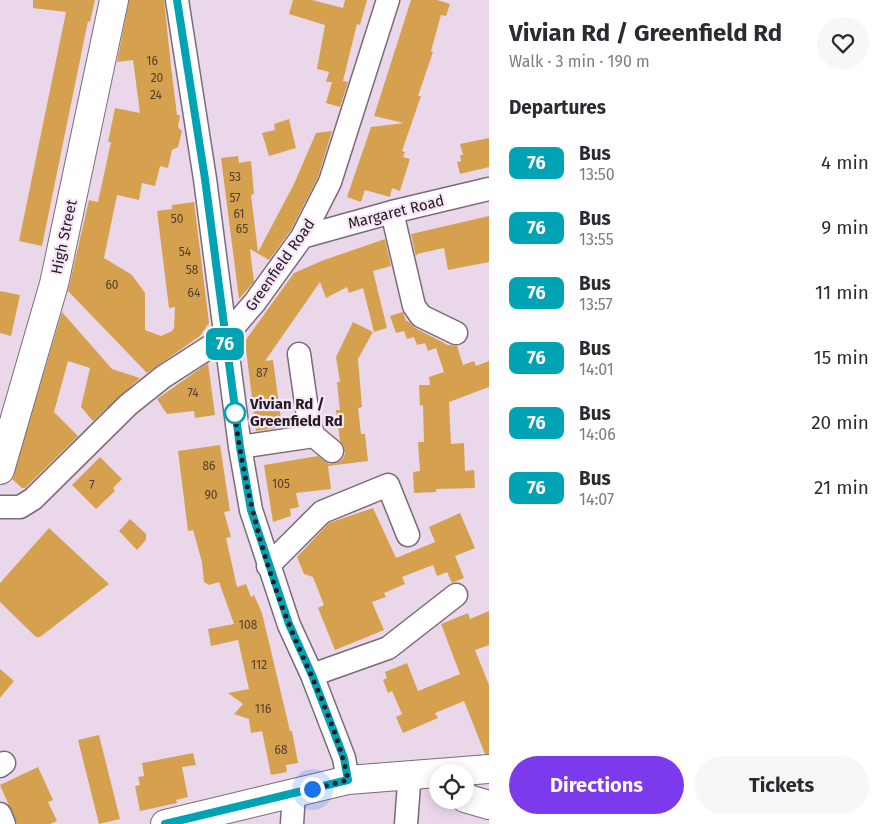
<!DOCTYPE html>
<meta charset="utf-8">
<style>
:root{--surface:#fff;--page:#f7f7f7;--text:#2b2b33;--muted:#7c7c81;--accent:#7c3aed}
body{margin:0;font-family:"Fira Sans",sans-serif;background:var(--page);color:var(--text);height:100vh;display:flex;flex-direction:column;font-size:19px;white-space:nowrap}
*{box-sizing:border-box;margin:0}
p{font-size:16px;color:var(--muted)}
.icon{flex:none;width:28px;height:28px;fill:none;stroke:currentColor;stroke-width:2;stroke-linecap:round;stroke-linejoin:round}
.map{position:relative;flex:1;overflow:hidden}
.panel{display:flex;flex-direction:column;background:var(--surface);width:400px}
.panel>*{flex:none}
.badge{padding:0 10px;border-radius:8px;font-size:18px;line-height:32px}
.fabs{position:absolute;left:429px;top:764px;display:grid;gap:10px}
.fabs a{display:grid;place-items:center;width:45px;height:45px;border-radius:50%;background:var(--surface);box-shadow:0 2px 12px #0003;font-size:25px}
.you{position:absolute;width:25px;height:25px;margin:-12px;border:4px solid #fff;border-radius:50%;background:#1a73e8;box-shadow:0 0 0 8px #1a73e833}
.map>.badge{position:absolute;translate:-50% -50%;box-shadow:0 0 0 2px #fff}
h2{padding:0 20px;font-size:19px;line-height:45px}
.round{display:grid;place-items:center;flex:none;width:52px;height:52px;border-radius:26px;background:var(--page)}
.summary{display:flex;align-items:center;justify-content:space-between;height:85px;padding:0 20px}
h1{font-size:24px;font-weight:700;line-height:38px}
.button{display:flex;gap:10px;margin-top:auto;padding:10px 20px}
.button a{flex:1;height:58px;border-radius:30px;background:var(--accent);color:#fff;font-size:20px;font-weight:700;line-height:58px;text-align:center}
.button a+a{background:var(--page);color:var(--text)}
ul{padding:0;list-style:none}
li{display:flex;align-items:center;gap:15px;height:65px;padding:0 20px}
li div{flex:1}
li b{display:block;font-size:19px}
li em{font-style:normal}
li .badge{min-width:55px;font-weight:700;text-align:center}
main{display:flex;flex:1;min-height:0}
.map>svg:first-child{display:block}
.building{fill:#d5a14e}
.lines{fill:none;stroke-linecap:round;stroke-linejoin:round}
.minor-casing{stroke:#7a6a7a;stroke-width:25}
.major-casing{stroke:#7a6a7a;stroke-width:30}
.minor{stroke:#fff;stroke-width:22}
.major{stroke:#fff;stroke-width:28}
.line-casing{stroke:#fff;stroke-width:11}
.line{stroke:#00a3b4;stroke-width:8}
.walk{stroke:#221c22;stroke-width:5;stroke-dasharray:0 9}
.stop-dot{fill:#fff;stroke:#00a3b4;stroke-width:2.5}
.labels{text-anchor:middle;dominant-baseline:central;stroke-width:4.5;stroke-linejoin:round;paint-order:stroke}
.number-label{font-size:12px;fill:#4f3d2d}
.street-label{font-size:15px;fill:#221c22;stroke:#f7e5f7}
.stop-label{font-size:15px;font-weight:bold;fill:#221c22;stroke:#f7e5f7;text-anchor:start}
</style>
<main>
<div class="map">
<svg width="489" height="824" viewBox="0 0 489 824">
<rect width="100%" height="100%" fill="#ead8ea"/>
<path class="building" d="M33,0H95L90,22L88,21L42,246L19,241L66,12L33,8Z
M129,0H164L171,66L177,115H180L178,127L182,131L178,147L172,150L168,168L160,166L155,186L142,183L139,200L117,195L104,258L132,275L145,293V330L161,336L172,331L174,328L175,307L169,308L157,211L172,209V205L194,202L209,323L200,336L147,373L68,291L89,200L98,202L111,142H108L115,108L140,113L133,60L117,62Z
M293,0H312L343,8L345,0H367L360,25L357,24L343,81L348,82L340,107L326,103L332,82H326L329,72L317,69L325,25L289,14Z
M411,0H437L450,4L446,16L441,15L431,51L433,52L418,96H421L402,151L405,152L403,157L410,159L400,191L392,188L390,197L365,190L361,202L347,197L371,127L404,123L374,116Z
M289,119L296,148L269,156L262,133L275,130L274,124Z
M332,131L318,177L291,230L269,260L250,249L254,282L239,299L221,158L238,156L239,163L251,161L254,194L251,195L258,252L294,184L316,133Z
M489,138V167L460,174L457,162L461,161L460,155H463L460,144Z
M489,216V262L448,270L444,248L417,254L416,257L411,234Z
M385,239L391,266L373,271L387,328L374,332L363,288L349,293L347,287L326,298L320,282L265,361L273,360L282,427L256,431L245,341L294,273L324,260Z
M0,291L20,295L11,336L0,333Z
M62,312L112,369L140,378L93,421L81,407L90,368L68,361L54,412L78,436L25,488H22L12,479Z
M403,312L406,321H408L415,328L448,345L457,346L463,365L474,361L476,366L489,361V387L449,402L451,444L464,443L465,471L474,470L475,488L436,489V492L414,493L413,472L420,471L418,442H424L423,405L420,406L419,385H430L429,377L444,372L436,348L428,351L425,343L417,345L414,337L407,339L404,331L396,333L390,316Z
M353,322L373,332L358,359L362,407L358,408L361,434H365L368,461L328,466L331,489L296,493L299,507L290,509L291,516L273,522L264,465L318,456L329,464L336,463L342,460L345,454L344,447L340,441L336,410H340L337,382H340L336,357Z
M208,363L215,415L195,418L194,411L167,414L157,399Z
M220,445L230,511L224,512L231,537L226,538L237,587L246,584L251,597L254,595L262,613L290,731H292L298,763L286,765L287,772L271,775L262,731L251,733L249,719L234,714L243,704L228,693L249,689L238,640L211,646L208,629L234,624L219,582L209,585L204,582L202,562L193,530L188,531L178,451Z
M100,457L122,479L113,488L115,491L96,509L72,485Z
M373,508L396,558L435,542L429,527L460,513L475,548L455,556L464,578L452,583L447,572L437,576L433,565L402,577L405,584L384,593L386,597L372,602L384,630L335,650L318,608L324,605L313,577L304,574L297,557L329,523Z
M130,519L146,534V540L137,550L119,531Z
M49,528L109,584L40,637H36L0,602V583Z
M489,611V645L475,650L489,685V754H485L464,701L435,713L438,718L403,733L396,717L402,714L392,691L388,693L383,680L387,678L385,672L407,663L418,691L460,674L441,624L468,613L470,619Z
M0,669L14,681L0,698Z
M99,735L120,819L99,824L78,740Z
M193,753L196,765L182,767L188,797L176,800L177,803L140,811L135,786L140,785L138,777L144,776L142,763Z
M38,767L53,800L48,802L57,821L50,824H17L0,785Z"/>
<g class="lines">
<defs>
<path id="minor" d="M177,0L205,179L240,447L251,510L289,625L312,675L344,758L348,780
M392,212L414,306L421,316L456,333
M302,237L392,212L489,189
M299,354L309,423L314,436
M240,447L314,436L332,451
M0,507H20L33,499L128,405L163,377L225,337L255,302L302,237L330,182L388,0
M268,566L322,512L388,485L408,535
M312,675L388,648L456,595
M0,766L4,763
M0,814L4,824
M292,824L294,793
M406,824L409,784"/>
<path id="major" d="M0,470L54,284L114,0
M465,798L489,805
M165,824L348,780L489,769"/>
</defs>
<use href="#minor" class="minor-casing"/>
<use href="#major" class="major-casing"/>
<use href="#minor" class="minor"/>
<use href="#major" class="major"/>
</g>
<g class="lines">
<defs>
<path id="line" d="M165,824L348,780L344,758L312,675L289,624L251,510L240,447L205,179L177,0"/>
</defs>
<use href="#line" class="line-casing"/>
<use href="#line" class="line"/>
<path class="walk" d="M235,413L234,410C244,484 261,555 289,624C310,676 337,725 348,780L312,789"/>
</g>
<circle class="stop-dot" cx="235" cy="413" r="10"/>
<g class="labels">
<g class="number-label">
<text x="152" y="61">16</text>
<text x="157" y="78">20</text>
<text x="156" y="95">24</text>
<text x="235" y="177">53</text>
<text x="235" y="198">57</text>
<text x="239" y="214">61</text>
<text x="177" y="219">50</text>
<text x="242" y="229">65</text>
<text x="185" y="252">54</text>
<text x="192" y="270">58</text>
<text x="112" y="285">60</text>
<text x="194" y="293">64</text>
<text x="262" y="373">87</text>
<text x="193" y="393">74</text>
<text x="209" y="466">86</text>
<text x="281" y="484">105</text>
<text x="92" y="485">7</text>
<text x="211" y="495">90</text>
<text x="248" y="625">108</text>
<text x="259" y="665">112</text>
<text x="263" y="709">116</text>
<text x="281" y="750">68</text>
</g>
<g class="street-label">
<text transform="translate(396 212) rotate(-14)">Margaret Road</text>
<text transform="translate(64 237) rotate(-78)">High Street</text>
<text transform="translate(280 265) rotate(-55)">Greenfield Road</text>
</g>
<g class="stop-label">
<text x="250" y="404">Vivian Rd /<tspan x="250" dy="17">Greenfield Rd</tspan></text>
</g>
</g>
</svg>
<div class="fabs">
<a><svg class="icon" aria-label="locate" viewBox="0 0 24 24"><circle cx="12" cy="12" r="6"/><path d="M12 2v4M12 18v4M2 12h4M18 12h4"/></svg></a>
</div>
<div class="you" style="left:312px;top:789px"></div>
<b class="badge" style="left:225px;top:344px;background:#00a3b4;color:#fff">76</b>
</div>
<section class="panel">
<div class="summary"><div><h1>Vivian Rd / Greenfield Rd</h1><p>Walk · 3 min · 190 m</p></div><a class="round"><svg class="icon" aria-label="heart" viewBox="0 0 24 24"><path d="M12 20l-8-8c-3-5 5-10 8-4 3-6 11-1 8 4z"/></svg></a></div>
<h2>Departures</h2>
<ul>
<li><span class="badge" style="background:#00a3b4;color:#fff">76</span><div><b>Bus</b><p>13:50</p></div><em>4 min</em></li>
<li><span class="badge" style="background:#00a3b4;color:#fff">76</span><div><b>Bus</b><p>13:55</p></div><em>9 min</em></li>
<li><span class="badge" style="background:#00a3b4;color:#fff">76</span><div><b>Bus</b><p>13:57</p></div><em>11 min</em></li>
<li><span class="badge" style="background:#00a3b4;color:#fff">76</span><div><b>Bus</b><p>14:01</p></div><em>15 min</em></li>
<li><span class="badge" style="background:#00a3b4;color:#fff">76</span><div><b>Bus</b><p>14:06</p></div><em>20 min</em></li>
<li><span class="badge" style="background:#00a3b4;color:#fff">76</span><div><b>Bus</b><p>14:07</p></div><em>21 min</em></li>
</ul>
<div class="button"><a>Directions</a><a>Tickets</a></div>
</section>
</main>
